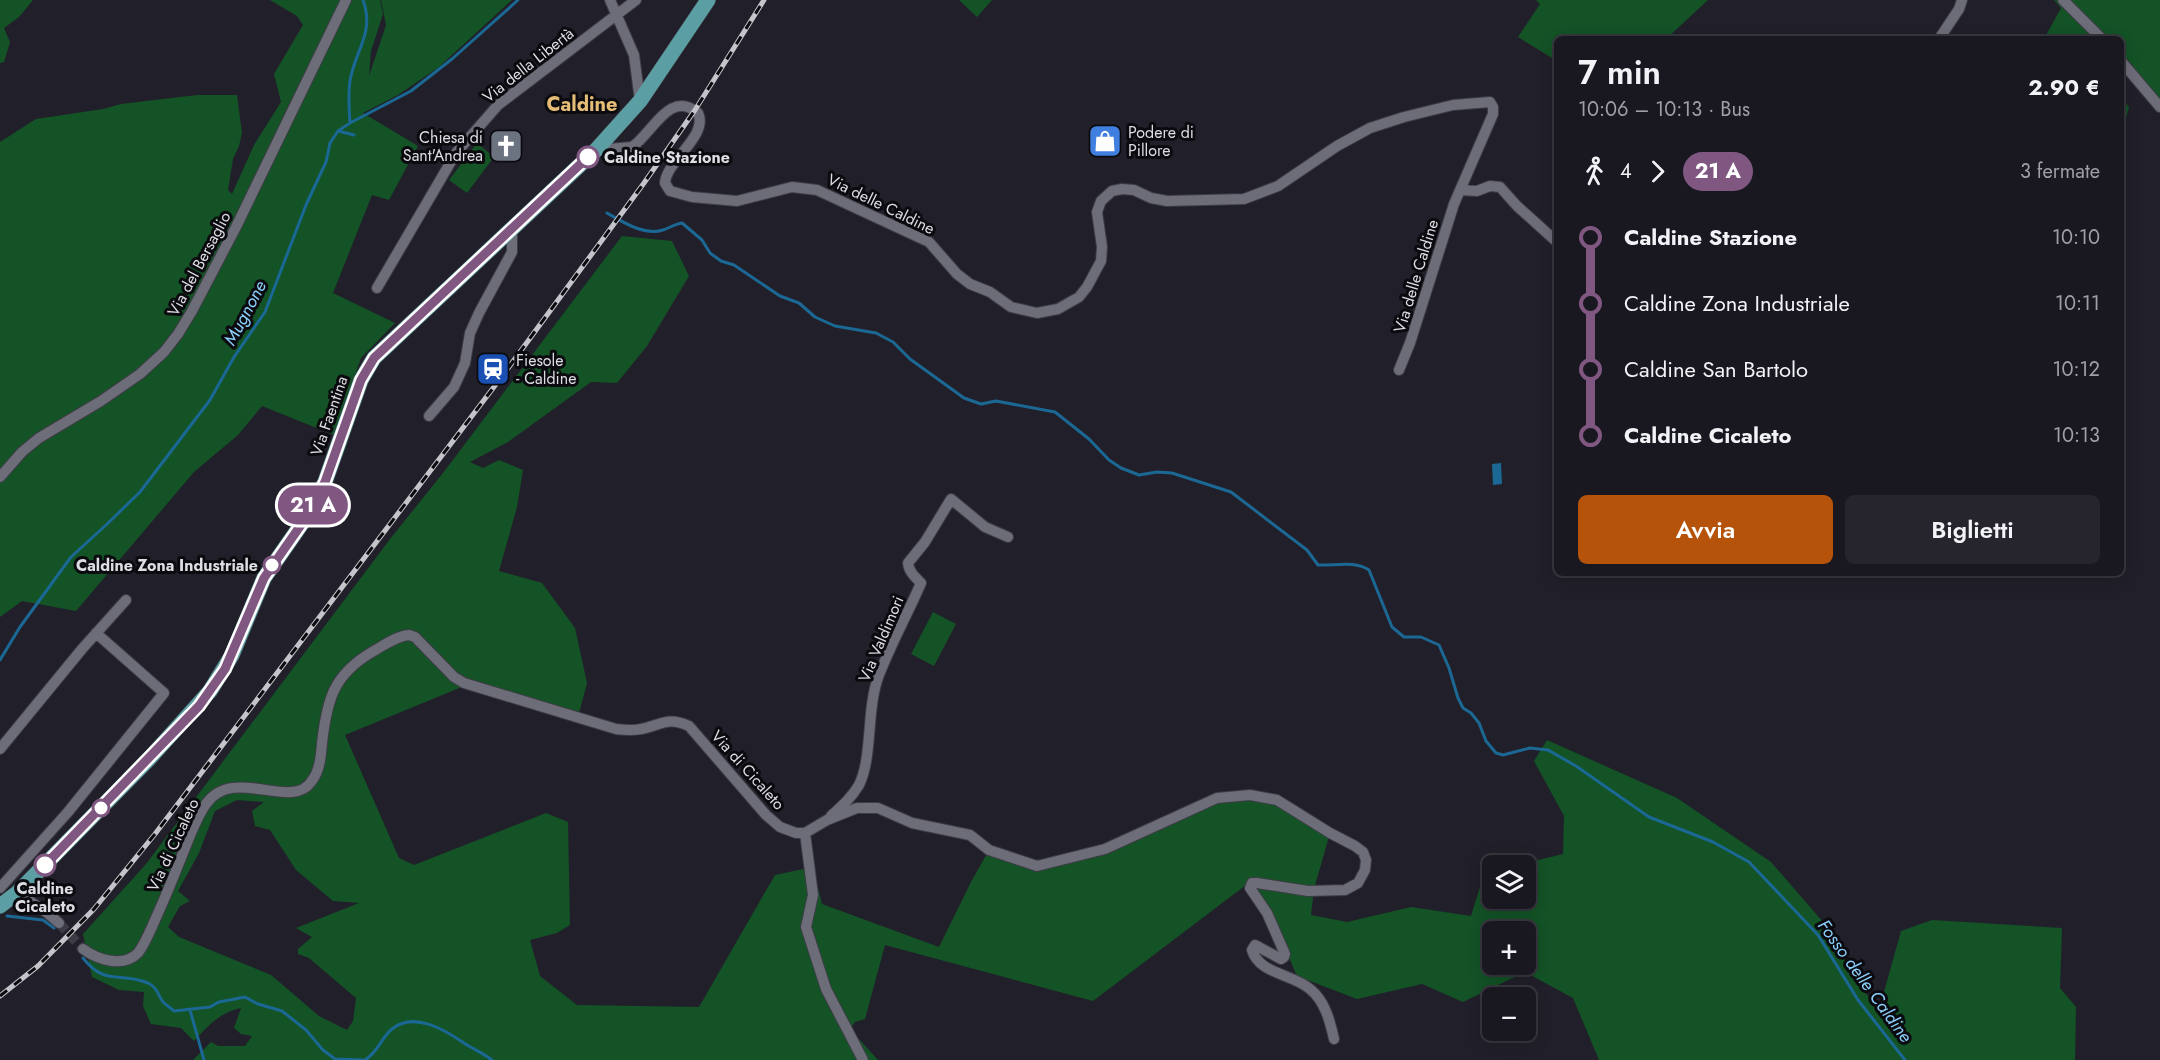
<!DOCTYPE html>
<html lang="it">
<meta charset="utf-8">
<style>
:root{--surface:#191820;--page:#26252d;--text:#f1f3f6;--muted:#9fa0a5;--line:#37373e;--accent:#b45309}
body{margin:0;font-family:Jost,sans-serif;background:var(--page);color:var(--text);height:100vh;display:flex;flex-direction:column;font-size:22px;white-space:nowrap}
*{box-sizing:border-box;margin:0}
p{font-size:20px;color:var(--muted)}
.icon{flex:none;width:33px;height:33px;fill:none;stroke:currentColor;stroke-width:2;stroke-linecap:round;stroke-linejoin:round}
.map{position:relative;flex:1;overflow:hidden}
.details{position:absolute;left:1554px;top:36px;width:570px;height:540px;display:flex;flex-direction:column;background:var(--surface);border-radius:9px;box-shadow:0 3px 15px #0003,0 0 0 2px var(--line)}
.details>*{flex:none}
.badge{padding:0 12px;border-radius:20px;font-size:21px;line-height:39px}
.fabs{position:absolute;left:1482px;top:855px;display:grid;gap:12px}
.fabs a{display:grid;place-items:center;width:54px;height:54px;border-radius:9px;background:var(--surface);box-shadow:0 3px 15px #0003,0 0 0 2px var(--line);font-size:30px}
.map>.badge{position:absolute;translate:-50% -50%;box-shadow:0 0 0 3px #fff}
.legs{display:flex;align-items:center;gap:9px;height:66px;padding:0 24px;font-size:20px}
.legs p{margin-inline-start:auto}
.summary{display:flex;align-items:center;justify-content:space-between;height:102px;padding:0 24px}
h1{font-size:33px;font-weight:600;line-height:45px}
.cta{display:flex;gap:12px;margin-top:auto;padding:12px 24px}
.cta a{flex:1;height:69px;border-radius:9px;background:var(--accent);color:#fff;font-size:24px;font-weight:600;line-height:69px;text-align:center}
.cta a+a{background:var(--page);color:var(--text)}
ul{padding:0 24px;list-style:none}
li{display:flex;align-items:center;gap:21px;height:66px;font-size:22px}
li i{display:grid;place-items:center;width:9px;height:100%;margin:0 8px;background:currentColor}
li i::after{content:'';width:15px;height:15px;margin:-8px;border:4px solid;border-radius:50%;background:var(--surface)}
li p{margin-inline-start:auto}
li:first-child i{background:linear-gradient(#0000 50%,currentColor 0)}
li:last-child i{background:linear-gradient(currentColor 50%,#0000 0)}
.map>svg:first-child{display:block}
.green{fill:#135326;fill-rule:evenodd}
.water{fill:#1b6894}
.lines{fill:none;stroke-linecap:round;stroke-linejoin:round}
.stream{stroke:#1b6894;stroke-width:3}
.street-tunnel{stroke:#3d3c46;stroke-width:10;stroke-dasharray:10 5;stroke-linecap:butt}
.street-casing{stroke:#3d3d45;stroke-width:12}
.primary-casing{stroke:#3d3d45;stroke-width:16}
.street{stroke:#6d6c79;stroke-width:10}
.primary{stroke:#5b9fa4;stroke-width:15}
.rail-casing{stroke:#c4c4cb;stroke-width:5}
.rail{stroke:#0b0b0f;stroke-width:3;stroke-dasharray:9;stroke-linecap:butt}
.line-1-casing{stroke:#fff;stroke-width:14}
.line-1{stroke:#805781;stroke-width:9}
.stop-1-dot{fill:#fff;stroke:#805781;stroke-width:3}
.labels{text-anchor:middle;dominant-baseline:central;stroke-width:6;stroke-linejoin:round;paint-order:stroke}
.street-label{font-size:16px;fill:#dddde4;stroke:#0b0b0f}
.poi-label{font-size:16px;fill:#dddde4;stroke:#0b0b0f;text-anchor:start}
.stop-label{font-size:16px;font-weight:bold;fill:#dddde4;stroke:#0b0b0f;text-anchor:start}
.water-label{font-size:18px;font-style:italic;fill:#8bcefc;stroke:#0b0b0f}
.quarter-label{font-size:20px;font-weight:bold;fill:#e6bd77;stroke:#0b0b0f}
</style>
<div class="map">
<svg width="2160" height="1060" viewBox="0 0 2160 1060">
<rect width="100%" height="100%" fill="#21202a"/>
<path class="green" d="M0,0H33L19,17L4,28L10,42L4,62L0,63Z
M270,0H380L383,14L371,51L369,76L386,25L381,0H512L439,67L398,95L363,113L418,146L389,200L372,195L333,293L395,323L361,358L334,435L262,406L238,435L194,472L76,611L22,601L0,617V142L36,119L103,109L121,104L197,95H237L242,133L239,146L233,159L228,190L232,194L254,145L281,102L274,74L303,25L297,16Z
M959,0H992L977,17Z
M1536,0H1708L1666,39H1557V56L1552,58L1518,37L1540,4Z
M2054,0H2160V102L2121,55V39H2044L2061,8Z
M2121,99L2129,107L2121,135Z
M477,143L494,157L467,193L449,180Z
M622,236L672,241L689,276L647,346L617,383L591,382L508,442L470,462L483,468L499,460L523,470L517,507L499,571L542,583L575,628L587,683L578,717L469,684L345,735L399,858L414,865L546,813L568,822L570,925L557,933L530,940L540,976L577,1005L699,1007L775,875L813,867L822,904L939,947L971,882L989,850L1037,866L1105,849L1217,798L1277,800L1330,833L1314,889L1311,915L1347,922L1411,907L1471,916L1484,874L1492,872V898H1526V866L1518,865L1563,854L1564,816L1534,761L1547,740L1677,798L1771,862L1836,937L1849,972L1879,1010L1901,931L1932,920L2062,928L2060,988L2076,1007L2075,1060H1599L1573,998L1525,972L1463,1002L1422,984L1357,999L1297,976L1264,900L1246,885L1093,1001L885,945L865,1019L855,1022L850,1029L878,1060H193L211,1042L218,1046H245L252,1036L241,1034L234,1028L241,1008C220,1012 208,1026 194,1041L181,1028L151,1024L143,1006L144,992L119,990L92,977L83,934L146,864L390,539L443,473ZM237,800L264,802L252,811L255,826L270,830L296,870L333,901L359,903L296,928L312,937L298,949V954L309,958L356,998L353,1021L347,1030L319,1016L271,975L179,937L168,927L180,906L190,901L178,891L199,853L215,811ZM1492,932H1526V964H1492Z
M933,612L956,624L934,666L911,654Z"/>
<path class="water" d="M1501,463L1502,484L1493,485L1492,464Z"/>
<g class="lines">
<path class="stream" d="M350,123C349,109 348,94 350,81C355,50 375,33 363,0
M338,131L354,135
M607,213C623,222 644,236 663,230C669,228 675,224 682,223L702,240L710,253L721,261L734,265L780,296L799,303L815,317L835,326L876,333L893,342L910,359L964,398L981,404L996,401L1055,412L1089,439L1109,460L1121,468L1139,475L1157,472L1172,473L1231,492L1307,550L1318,565C1334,566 1355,560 1369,570L1392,627L1404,637H1421L1439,645L1449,668L1458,698L1463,708L1471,713L1479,723L1486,741L1496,753L1503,755L1530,748L1548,750L1576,766L1649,817L1713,842L1749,862L1818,935L1858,1000L1905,1060
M0,660L20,627L71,557L106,525L140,492L210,400L234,357L265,312L306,205L326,162L330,143L338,131L350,123L411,91L452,59L518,0
M7,916L43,920L54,928
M83,958C106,987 119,971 148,983C157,987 158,995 163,1002C166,1005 171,1008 174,1011L210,1007L219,1002L245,997L258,1004L282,1011L306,1030L323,1050L335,1059L363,1060
M190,1010L204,1060
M365,1060C378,1052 381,1038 392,1029C414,1011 445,1030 464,1043C473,1049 483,1053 492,1060"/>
<path class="street-tunnel" d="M59,923L83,949"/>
<defs>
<path id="street" d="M610,0L634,55L640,101
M2063,0L2102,39
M1939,39L1959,9L1962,0
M2121,61L2160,107
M596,150L632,147C653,133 669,89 698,113C709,136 666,161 665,183L670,191L692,197L737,201L792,187L817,190L929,242L957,274L970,284L990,292L1011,307L1037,313L1058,309L1079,297L1087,287L1101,261L1102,247L1097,212L1101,201L1112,191L1122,189L1134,190L1151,198L1167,201L1244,199L1278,186L1337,146L1370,128L1404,117L1453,105L1490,102L1493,107V114L1454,204L1410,343L1399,370
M1460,190L1477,191L1490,186L1500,187L1517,206L1557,242
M377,288L456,153L498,105L636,0
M429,416L454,387L465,363L470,333L479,313L512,252V230
M0,477L22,452L39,438L101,401L140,374L164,352L178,334L192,311L236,227L346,0
M0,749L82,649L126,600
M831,816C842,806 852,797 859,785C873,757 866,708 879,675C891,644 908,613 921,583C915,577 909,572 908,563L925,542L951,499L985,527L1008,537
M805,833L813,895L806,927L826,989L863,1060
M0,888L68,812L164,693L96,633
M17,893L46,912L59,923
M83,949C98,960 123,968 138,953C145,944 150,931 155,920C165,898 174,876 183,853C190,836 196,818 206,804C233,765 291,811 311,782C320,771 321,756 322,743C327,700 333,675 372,652C383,646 396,636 409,635L415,637L454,677L464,683L616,729C625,730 632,731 641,729C662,725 667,716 689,726L766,815L780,827L796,833H805L827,820L857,808H878L912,823L970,835L989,850L1037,866L1105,849L1217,798L1250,795L1277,800L1330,833L1355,846L1363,852L1366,860L1365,870L1358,883L1345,890L1308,891L1257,883H1252L1250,888L1267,913L1285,954L1284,957L1281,959L1255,945L1252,950C1259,974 1293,974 1310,989C1325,1001 1330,1021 1334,1039"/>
<path id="primary" d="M0,906L17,893L149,759L210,691L232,655L264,578L303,522L325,482L361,380L374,358L596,150L640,101L708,0"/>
</defs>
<use href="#street" class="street-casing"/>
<use href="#primary" class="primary-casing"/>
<use href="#street" class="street"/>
<use href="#primary" class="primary"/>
<defs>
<path id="rail" d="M0,996L38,966L94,909L155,834L503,375L644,183L695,110L764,0"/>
</defs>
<use href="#rail" class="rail-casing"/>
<use href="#rail" class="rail"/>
</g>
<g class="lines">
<defs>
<path id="line-1" d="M45,865L199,706L225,669L264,578L303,522L325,482L361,380L374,358L588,157"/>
</defs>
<use href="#line-1" class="line-1-casing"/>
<use href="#line-1" class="line-1"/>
</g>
<defs>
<symbol id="shop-square" viewBox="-11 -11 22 22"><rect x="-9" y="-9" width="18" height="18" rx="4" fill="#3f7fe0" stroke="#0b0b0f"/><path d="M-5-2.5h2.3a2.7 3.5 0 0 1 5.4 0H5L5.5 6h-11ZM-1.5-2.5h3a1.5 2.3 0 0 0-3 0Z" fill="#fff"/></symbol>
<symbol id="church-square" viewBox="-11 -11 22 22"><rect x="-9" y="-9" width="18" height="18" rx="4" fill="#6b7280" stroke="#0b0b0f"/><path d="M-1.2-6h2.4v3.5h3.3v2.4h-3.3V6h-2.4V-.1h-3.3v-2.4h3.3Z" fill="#fff"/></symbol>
<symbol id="station-square" viewBox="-11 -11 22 22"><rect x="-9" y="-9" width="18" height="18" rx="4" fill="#1a4fb4" stroke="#0b0b0f"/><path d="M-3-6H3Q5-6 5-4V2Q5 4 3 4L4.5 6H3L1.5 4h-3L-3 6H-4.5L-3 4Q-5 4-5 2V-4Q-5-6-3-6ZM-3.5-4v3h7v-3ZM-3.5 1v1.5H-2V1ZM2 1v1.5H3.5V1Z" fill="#fff"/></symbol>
</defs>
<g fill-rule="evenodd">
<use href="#shop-square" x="1086" y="122" width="38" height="38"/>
<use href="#church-square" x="487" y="127" width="38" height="38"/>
<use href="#station-square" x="474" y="350" width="38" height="38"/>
</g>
<g class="stop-1-dot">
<circle cx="588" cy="157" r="10"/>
<circle cx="272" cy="565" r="8"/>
<circle cx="101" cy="808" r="8"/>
<circle cx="45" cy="865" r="10"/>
</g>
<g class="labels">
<g class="street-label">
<text transform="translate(528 65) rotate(-38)">Via della Libertà</text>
<text transform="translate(881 204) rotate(26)">Via delle Caldine</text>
<text transform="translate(199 264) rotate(-62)">Via del Bersaglio</text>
<text transform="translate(1416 276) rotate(-73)">Via delle Caldine</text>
<text transform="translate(329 416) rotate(-71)">Via Faentina</text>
<text transform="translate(881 639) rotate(-67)">Via Valdimori</text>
<text transform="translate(748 770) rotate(48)">Via di Cicaleto</text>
<text transform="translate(173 845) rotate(-65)">Via di Cicaleto</text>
</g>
<g class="poi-label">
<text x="1128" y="132">Podere di<tspan x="1128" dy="18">Pillore</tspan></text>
<text x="483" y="137" text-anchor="end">Chiesa di<tspan x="483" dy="18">Sant'Andrea</tspan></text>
<text x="516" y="360">Fiesole<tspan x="516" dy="18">- Caldine</tspan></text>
</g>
<g class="stop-label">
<text x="604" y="157">Caldine Stazione</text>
<text x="258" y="565" text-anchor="end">Caldine Zona Industriale</text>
<text x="45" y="888" text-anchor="middle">Caldine<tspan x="45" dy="18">Cicaleto</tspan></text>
</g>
<g class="water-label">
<text transform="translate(245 313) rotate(-62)">Mugnone</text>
<text transform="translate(1865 981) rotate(54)">Fosso delle Caldine</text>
</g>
<g class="quarter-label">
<text x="582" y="104">Caldine</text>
</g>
</g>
</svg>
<div class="fabs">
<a><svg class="icon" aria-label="layers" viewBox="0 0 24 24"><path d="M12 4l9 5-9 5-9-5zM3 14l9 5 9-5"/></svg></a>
<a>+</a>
<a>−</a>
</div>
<b class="badge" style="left:313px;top:505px;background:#805781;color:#fff">21 A</b>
<section class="details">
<div class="summary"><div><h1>7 min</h1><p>10:06 – 10:13 · Bus</p></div><b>2.90 €</b></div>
<div class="legs"><svg class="icon" aria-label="walk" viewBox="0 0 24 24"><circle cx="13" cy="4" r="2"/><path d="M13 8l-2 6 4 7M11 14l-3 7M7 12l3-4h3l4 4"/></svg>4<svg class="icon" aria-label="forward" viewBox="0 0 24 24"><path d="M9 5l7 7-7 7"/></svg><b class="badge" style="background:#805781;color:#fff">21 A</b><p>3 fermate</p></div>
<ul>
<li><i style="color:#805781"></i><b>Caldine Stazione</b><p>10:10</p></li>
<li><i style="color:#805781"></i><span>Caldine Zona Industriale</span><p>10:11</p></li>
<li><i style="color:#805781"></i><span>Caldine San Bartolo</span><p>10:12</p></li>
<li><i style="color:#805781"></i><b>Caldine Cicaleto</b><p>10:13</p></li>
</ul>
<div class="cta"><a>Avvia</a><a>Biglietti</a></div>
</section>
</div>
